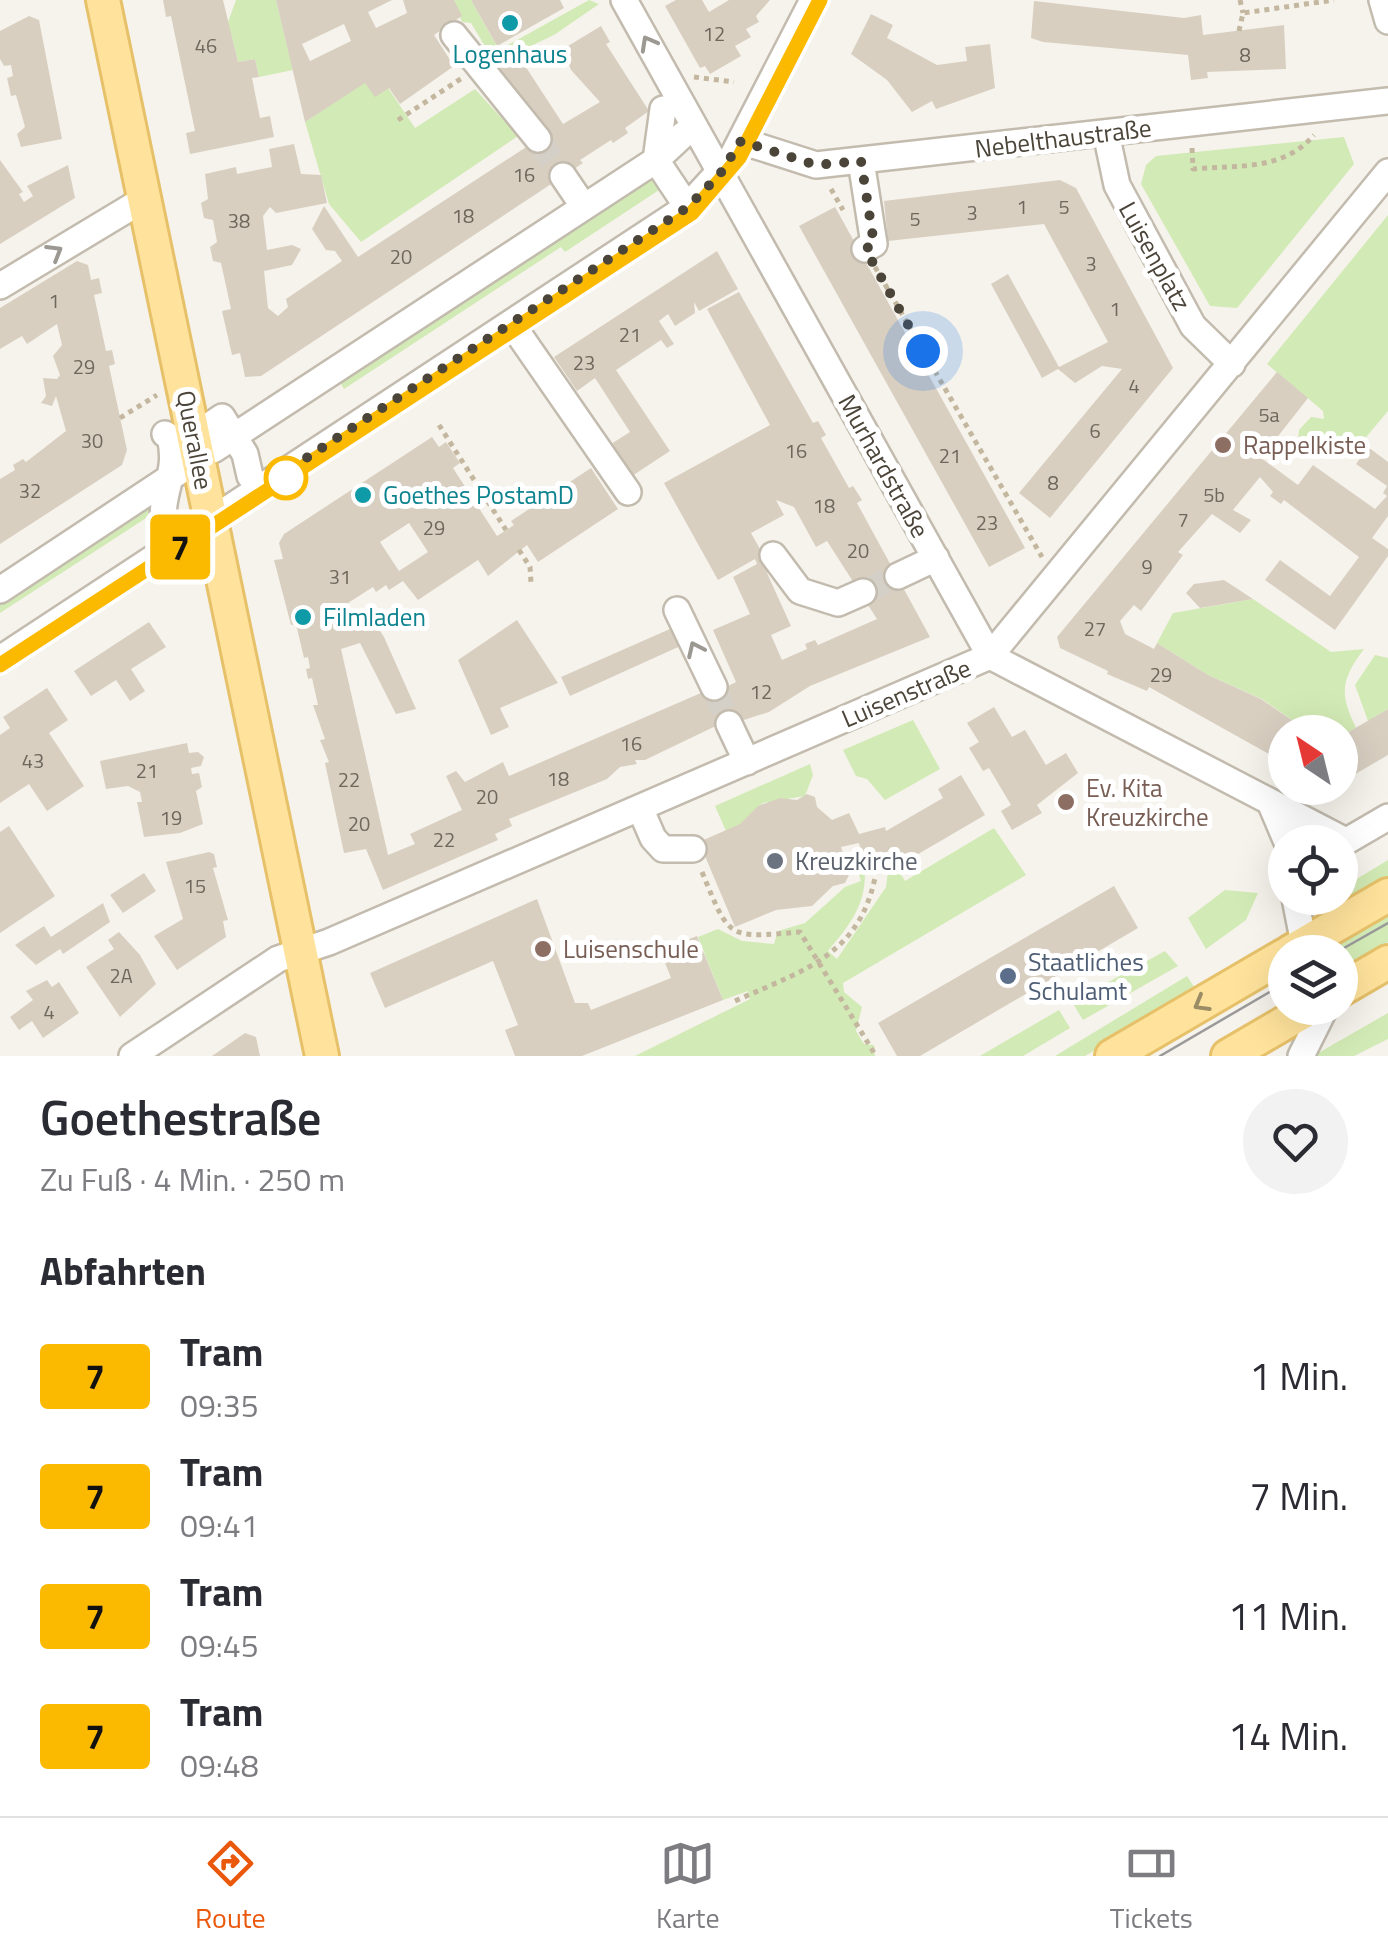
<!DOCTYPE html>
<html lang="de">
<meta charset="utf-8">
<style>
:root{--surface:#fff;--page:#f2f2f3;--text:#2b2b33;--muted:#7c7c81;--line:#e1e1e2;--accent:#ea580c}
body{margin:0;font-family:"Titillium Web",sans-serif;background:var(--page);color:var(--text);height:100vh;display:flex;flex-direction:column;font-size:38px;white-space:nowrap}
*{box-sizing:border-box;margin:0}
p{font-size:32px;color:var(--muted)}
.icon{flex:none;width:55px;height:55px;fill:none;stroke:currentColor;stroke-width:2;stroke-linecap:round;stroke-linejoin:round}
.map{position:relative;height:1056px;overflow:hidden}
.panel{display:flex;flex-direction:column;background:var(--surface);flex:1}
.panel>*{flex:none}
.badge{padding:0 20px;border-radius:8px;font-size:35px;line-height:65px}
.needle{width:65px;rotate:325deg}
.fabs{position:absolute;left:1268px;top:715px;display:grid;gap:20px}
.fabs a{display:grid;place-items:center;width:90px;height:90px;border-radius:50%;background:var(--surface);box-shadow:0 10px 40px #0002;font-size:50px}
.you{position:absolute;width:50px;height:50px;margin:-25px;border:8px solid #fff;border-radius:50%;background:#1a73e8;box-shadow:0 0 0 15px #1a73e833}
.map>.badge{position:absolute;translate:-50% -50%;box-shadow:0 0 0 5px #fff}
h2{padding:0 40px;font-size:38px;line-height:90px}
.round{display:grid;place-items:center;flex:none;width:105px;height:105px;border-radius:52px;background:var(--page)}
.headline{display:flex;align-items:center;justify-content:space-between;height:170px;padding:0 40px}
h1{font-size:48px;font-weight:600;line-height:75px}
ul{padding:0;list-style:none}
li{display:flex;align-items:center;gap:30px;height:120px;padding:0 40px}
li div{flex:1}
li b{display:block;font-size:38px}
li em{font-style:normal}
li .badge{min-width:110px;font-weight:700;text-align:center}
.tab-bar{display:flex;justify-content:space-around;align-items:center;height:140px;border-top:2px solid var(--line);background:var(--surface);font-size:28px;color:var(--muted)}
.tab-bar a{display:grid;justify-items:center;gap:5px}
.tab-bar .active{color:var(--accent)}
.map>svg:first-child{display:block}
.green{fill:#d2eab5}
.building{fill:#d8cfc1;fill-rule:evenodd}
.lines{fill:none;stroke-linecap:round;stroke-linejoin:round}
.minor-tunnel{stroke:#d4d0c8;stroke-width:25;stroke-dasharray:25 12;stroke-linecap:butt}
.minor-casing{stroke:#c2bbae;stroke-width:30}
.major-casing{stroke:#e6c16a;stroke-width:38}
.path{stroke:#c4b79f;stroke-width:5;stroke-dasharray:5 5;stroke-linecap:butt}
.minor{stroke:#fff;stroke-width:25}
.major{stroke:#ffe39c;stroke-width:32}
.tram{stroke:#9a9a9a;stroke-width:2.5}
.oneway{stroke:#9c9892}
.oneway2{stroke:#9c8c66}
.line-casing{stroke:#fff;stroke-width:22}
.line{stroke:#fbba00;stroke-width:15}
.walk{stroke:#4b4439;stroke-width:10;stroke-dasharray:0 18}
.culture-dot{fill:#0f9aa8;stroke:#fff;stroke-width:4}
.education-dot{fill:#8d6e63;stroke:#fff;stroke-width:4}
.stop-dot{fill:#fff;stroke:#fbba00;stroke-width:5}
.worship-dot{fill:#6b7280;stroke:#fff;stroke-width:4}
.service-dot{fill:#5c6f8a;stroke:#fff;stroke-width:4}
.labels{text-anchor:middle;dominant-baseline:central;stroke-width:10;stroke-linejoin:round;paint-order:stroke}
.number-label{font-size:20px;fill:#6e675b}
.culture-label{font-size:25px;fill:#0d838f;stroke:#fff;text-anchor:start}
.street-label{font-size:25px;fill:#4b4439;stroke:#fff}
.education-label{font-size:25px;fill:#785e54;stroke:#fff;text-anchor:start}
.worship-label{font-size:25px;fill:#5b616d;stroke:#fff;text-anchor:start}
.service-label{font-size:25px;fill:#4e5e75;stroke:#fff;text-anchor:start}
</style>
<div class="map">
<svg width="1388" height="1056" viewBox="0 0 1388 1056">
<rect width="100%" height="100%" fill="#f6f3ec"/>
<path class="green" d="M236,0H276L293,70L259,77L255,59L238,62L228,22Z
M454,0H471L499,50L589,0L599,4L554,35L495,63L471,23L462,22Z
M378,73L415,128L475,89L518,136L361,242L329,204L305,122Z
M1344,137L1354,164L1237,308L1210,306L1141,184L1146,165L1156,156Z
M649,175L659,190L565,252L561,247L344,389L338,379Z
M1388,215V411L1362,442L1356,437L1337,441L1333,432L1313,440L1298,439L1299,430L1311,417L1324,419L1323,411L1267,364Z
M151,501L157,511L0,613V600Z
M1253,599L1331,652L1364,649C1341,680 1339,693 1356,728L1340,737V732H1320L1305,723L1302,727L1262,699L1208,675L1157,643L1173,613Z
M1375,655L1388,658V709L1368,721L1355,685Z
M913,720L940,769L885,800L867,779L856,776L843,750Z
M810,764L813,775L805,796L763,803L741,824L726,831L715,806Z
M994,828L1026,875L843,983L844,992L862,1007L856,1031L864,1044L874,1045L875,1056H635L750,999L748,991L723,1000L698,937L718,929L742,941L774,944L778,931L805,923L845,887L861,881L857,869L864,863C869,900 852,923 828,951L837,959L886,887L890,856L905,881Z
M1388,860V877L1332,910L1316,913L1308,907L1325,898H1340V889Z
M1225,890L1258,893L1246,920L1206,949L1188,918Z
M1388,911V942L1340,970V952H1319Z
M1165,951L1178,966L1083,1020L1072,1002Z
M1187,976L1196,990L1085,1056H1055Z
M1059,1010L1070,1028L1023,1056H980Z
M1388,1013V1039L1354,1056H1313Z"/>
<path class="building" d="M163,0H223L238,62L255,59L259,77L252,78L260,118L270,116L274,137L190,154L186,133L195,131L171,16L166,17Z
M276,0H392L368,12L376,28L407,13L403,0H454L462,16L434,35L454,66L400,104L389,88L375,97L365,83L305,122ZM344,24L351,41L310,61L302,44Z
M471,0H560L564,8L497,46Z
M676,0H702L709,12L729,0H770L756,16L759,22L746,29L751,37L735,46L741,56L710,74L705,66L700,68L665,6Z
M1034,1L1184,18L1201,15L1203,35L1284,25L1286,69L1207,72L1208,78L1191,80L1188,55L1043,42L1031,38Z
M871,14L893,25L887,38L937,65L967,61L965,47L990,44L995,88L936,109L932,101L912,112L887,80L851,54Z
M29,16L39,20L62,139L21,147L17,134L25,127L16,95L11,96L7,78L13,76L11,65L4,66L0,59V31Z
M601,26L610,42L606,44L649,111L625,128L628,133L613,143L611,140L580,160L583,163L261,376L245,377L240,353L232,355L222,311L231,309L221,263L213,261L210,247L217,242L213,220L204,218L201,203L208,199L205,174L236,167L237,174L272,167L269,149L294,144L301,174L321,175L327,203L276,213L270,207L263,216L267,250L292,245L301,249L292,265L264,271L268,308L278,316L288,307L286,299L342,261L335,251L326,250L312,229L324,206L358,257L543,136L495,63L516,52L563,124L600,102L571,70L563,49Z
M0,160L23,192L19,194L24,202L33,196L27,186L68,165L75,198L0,244Z
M1060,180L1076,188L1173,368L1050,518L1019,493L1122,369L1102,366L1075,383L1058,369L1042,378L991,284L1008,274L1059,367L1108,342L1044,224L888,241L884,201Z
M835,207L1025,548L989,567L799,226Z
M717,251L738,289L699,311L694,302L695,313L675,326L668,314L659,321L674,344L667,348L661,340L616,370L670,451L632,476L611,444L630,432L595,378L577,391L554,357Z
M77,261L88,265L91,280L99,278L102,293L94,295L106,351L112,350L115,364L109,366L127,450L122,465L0,544V479L15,470L13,465L23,459L26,462L66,431L56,396L52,406L41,403L46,396L43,378L57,379L60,375L53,356L62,345L57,324L27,344L22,336L0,349V308Z
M739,292L813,423L818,421L826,435L821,438L849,488L853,486L862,500L857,503L930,637L810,686L769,712L725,726L724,722L645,760H635L637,764L620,767L607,779L509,819L512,826L495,834L498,840L383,890L366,849L344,853L325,763L329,762L320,740L325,739L313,705H318L312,678L308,679L306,669L310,668L308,657L304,658L296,624L291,625L274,560L283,559L279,543L284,534L432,437L439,447L446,442L460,463L453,468L497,536L514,525L511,521L591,468L618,509L538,562L527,545L488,576L478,560L418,600L403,581L389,590L386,585L376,592L373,587L348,603L352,624L372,619L384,637L416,709L396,714L360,643L341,649L388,855L415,844L410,834L462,810L446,776L456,771L465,782L503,762L509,776L724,683L726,687L736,682L713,630L750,614L733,577L757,564L755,559L718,580L664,483L770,425L707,309ZM776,500L794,507L816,547L827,541L877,619L818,645L815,640L805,644L807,649L782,660L771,635L791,626L767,573L772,570L751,533L784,515ZM409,523L428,552L399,571L380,542Z
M1277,372L1308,398L1261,458L1298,485L1313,465L1375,509L1387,496L1383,493L1387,486L1356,464L1368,447L1388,462V516L1372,538L1388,549V556L1335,630L1265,580L1280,560L1330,596L1359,557L1284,500L1281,504L1270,496L1273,492L1260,477L1233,510L1251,520L1240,533L1212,514L1178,552L1183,555L1141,611L1134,605L1120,621L1125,634L1154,649L1157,643L1208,675L1261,699L1302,727L1304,723L1320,732H1285V763L1149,687L1147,691L1107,674L1108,671L1060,648L1057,637Z
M1224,580L1253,599L1200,608L1186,593L1194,584Z
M517,620L558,683L500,708L509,727L491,735L458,660Z
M149,622L166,647L131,669L145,691L130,701L116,680L91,696L74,671Z
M679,625L687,643L570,696L561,677Z
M47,688L68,720L49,733L84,786L47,811L29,784L0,803V735L10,728L3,717Z
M994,707L1012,737L1025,730L1046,765L1066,753L1078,773L1037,805L1042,813L1012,830L1001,811L1011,805L989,768L983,771L969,748L979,742L967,723Z
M1388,709V755L1340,783V737Z
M187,743L189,753L198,752L204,757L201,766L191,768L192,774L199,773L202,787L196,791L203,824L180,833L144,837L137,802H142L140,792L128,786L106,789L100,761Z
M961,775L985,815L896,867L890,856L864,863L859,843L841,847L845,860L841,864L849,875L845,883L833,886L812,906L776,910L735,927L699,842L740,824L758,806L780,798L797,800L807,794L815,797L817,807L832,820L849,813L859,834L885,827L886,831L943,798L938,789Z
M9,826L55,896L0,933V832Z
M209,852L214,854L217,867L213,868L228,920L223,921L226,937L177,970L154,936L183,919L166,862Z
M144,873L156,891L123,913L110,895Z
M1114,886L1138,928L920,1056H897L878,1023Z
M537,899L575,1003H588L591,1010L671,978L660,950L697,936L723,1000L582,1056H515L505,1030L518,1025L493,961L385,1008L370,973Z
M103,903L110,922L63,954L60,949L36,965L15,945L44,926L51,937Z
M119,932L140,955L156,984L120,1017L86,967L114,949L108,940Z
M47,980L52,987L59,982L79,1013L43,1038L32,1021L19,1030L10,1017L33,1000L26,991Z
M245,1033L256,1037L260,1056H212Z"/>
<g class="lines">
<path class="minor-tunnel" d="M538,139L563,176
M863,592L898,576
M714,687L729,724"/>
<defs>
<path id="minor" d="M624,0L990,656L1346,841
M1382,0L1388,21
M454,35L538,139
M663,109L656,160L680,196
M1106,133L1117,185L1193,326L1232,364
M741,141L816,165L1388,101
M861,161L874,244L865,249
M563,176L584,207
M0,286L146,198
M511,323L628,492
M206,428L222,417L245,454L250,476
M165,434L170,437C180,475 157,493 165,532
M213,450L656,160L684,134
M773,555L800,591L838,603L863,592
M898,576L936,558
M0,590L186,467
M677,610L714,687
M0,659L687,207L731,159L813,0
M729,724L747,762
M1270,802L1287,842
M640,808L653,838L663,849H693
M1340,845L1388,817
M1295,898L1304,944
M132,1056L278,959L329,942L990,656L1388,172
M1301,1056L1325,1008"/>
<path id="major" d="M103,0L322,1056
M1290,952L1388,895
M1340,990L1388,962
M1112,1056L1285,955
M1228,1056L1310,1008"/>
</defs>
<use href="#minor" class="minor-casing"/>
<use href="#major" class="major-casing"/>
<path class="path" d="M1240,0L1243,13
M1239,31L1243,13L1334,0
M694,77L734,82
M398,120L462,78
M1192,148L1193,169C1239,165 1283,171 1314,135
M831,189L843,210
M875,267L1042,557
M120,418L157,395
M439,425L506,530
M519,550L530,567L531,583
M702,872C730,940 727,938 800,932L876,1056
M735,1001C811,967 866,953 878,860"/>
<use href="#minor" class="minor"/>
<use href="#major" class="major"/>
<path class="tram" d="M0,665L691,213L739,158L820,0
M1337,952L1388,923
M1160,1056L1285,983"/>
</g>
<defs><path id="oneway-chevron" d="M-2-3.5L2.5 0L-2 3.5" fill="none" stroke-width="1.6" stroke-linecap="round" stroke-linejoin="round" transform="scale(2.5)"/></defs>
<g class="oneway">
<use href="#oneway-chevron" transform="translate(648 43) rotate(-119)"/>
<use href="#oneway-chevron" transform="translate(55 252) rotate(-31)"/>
<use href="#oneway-chevron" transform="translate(695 649) rotate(-115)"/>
</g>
<use class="oneway2" href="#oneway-chevron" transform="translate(1201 1004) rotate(150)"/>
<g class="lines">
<defs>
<path id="line" d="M0,665L692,213L739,158L820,0"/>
</defs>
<use href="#line" class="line-casing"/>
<use href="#line" class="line"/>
<path class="walk" d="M286,478L273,480L688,207L720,174L741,141L816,165L861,161L874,244L865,249L923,351"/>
</g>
<g class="culture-dot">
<circle cx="510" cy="23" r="10"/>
<circle cx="363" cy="495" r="10"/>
<circle cx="303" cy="617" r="10"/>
</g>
<g class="education-dot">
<circle cx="1223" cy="445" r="10"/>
<circle cx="1066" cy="802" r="10"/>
<circle cx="543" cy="949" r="10"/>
</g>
<circle class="stop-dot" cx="286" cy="478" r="20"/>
<circle class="worship-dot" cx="775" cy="861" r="10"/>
<circle class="service-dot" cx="1008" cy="976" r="10"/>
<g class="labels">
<g class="number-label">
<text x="714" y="33">12</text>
<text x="206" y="45">46</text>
<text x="1245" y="54">8</text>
<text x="524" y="174">16</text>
<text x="1022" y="206">1</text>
<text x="1064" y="206">5</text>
<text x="972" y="212">3</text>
<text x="463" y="215">18</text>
<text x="915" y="218">5</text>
<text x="239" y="220">38</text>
<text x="401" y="256">20</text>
<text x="1091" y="263">3</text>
<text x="54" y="300">1</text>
<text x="1115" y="308">1</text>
<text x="630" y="334">21</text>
<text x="584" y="362">23</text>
<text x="84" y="366">29</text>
<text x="1134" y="385">4</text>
<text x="1269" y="414">5a</text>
<text x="1095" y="430">6</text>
<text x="92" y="440">30</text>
<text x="796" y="450">16</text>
<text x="950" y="455">21</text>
<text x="1053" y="482">8</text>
<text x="30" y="490">32</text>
<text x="1214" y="494">5b</text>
<text x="824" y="505">18</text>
<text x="1183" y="519">7</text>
<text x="987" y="522">23</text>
<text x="434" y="527">29</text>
<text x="858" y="550">20</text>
<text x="1147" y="566">9</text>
<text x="340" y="576">31</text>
<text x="1095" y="628">27</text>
<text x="1161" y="674">29</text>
<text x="761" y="691">12</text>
<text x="631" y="743">16</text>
<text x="33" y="760">43</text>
<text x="147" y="770">21</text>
<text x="558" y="778">18</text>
<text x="349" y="779">22</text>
<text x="487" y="796">20</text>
<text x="171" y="817">19</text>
<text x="359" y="823">20</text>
<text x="444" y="839">22</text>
<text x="195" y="885">15</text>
<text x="121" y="975">2A</text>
<text x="49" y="1011">4</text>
</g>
<g class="culture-label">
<text x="510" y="54" text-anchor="middle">Logenhaus</text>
<text x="383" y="495">Goethes PostamD</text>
<text x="323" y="617">Filmladen</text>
</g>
<g class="street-label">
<text transform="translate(1063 138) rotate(-7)">Nebelthaustraße</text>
<text transform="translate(1155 256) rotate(61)">Luisenplatz</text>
<text transform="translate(195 440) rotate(79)">Querallee</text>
<text transform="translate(884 466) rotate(61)">Murhardstraße</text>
<text transform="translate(906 693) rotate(-23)">Luisenstraße</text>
</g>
<g class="education-label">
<text x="1243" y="445">Rappelkiste</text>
<text x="1086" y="788">Ev. Kita<tspan x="1086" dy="29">Kreuzkirche</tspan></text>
<text x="563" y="949">Luisenschule</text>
</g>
<g class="worship-label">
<text x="795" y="861">Kreuzkirche</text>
</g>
<g class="service-label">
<text x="1028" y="962">Staatliches<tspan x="1028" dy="29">Schulamt</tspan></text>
</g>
</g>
</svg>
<div class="fabs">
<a><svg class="needle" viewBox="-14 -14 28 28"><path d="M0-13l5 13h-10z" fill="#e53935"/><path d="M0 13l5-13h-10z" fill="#7c7c81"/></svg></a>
<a><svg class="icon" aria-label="locate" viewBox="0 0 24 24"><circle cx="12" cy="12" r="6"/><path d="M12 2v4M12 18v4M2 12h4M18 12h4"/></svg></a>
<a><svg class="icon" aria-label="layers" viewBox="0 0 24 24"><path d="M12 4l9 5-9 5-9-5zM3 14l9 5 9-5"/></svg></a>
</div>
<div class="you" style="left:923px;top:351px"></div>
<b class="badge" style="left:180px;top:547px;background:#fbba00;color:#111">7</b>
</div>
<section class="panel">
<div class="headline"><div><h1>Goethestraße</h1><p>Zu Fuß · 4 Min. · 250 m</p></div><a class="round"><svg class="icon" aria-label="heart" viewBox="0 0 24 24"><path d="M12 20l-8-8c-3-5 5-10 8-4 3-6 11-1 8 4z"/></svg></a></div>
<h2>Abfahrten</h2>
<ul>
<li><span class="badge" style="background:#fbba00;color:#111">7</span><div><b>Tram</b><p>09:35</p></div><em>1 Min.</em></li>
<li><span class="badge" style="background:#fbba00;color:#111">7</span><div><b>Tram</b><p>09:41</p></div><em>7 Min.</em></li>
<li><span class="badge" style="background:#fbba00;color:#111">7</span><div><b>Tram</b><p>09:45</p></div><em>11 Min.</em></li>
<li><span class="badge" style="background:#fbba00;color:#111">7</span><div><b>Tram</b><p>09:48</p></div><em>14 Min.</em></li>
</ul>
</section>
<nav class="tab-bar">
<a class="active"><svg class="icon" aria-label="directions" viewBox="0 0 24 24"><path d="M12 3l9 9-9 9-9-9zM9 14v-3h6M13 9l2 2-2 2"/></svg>Route</a>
<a><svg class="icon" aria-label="map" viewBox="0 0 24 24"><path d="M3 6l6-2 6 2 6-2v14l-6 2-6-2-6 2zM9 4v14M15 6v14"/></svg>Karte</a>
<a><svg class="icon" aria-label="tickets" viewBox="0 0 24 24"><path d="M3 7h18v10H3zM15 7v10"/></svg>Tickets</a>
</nav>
